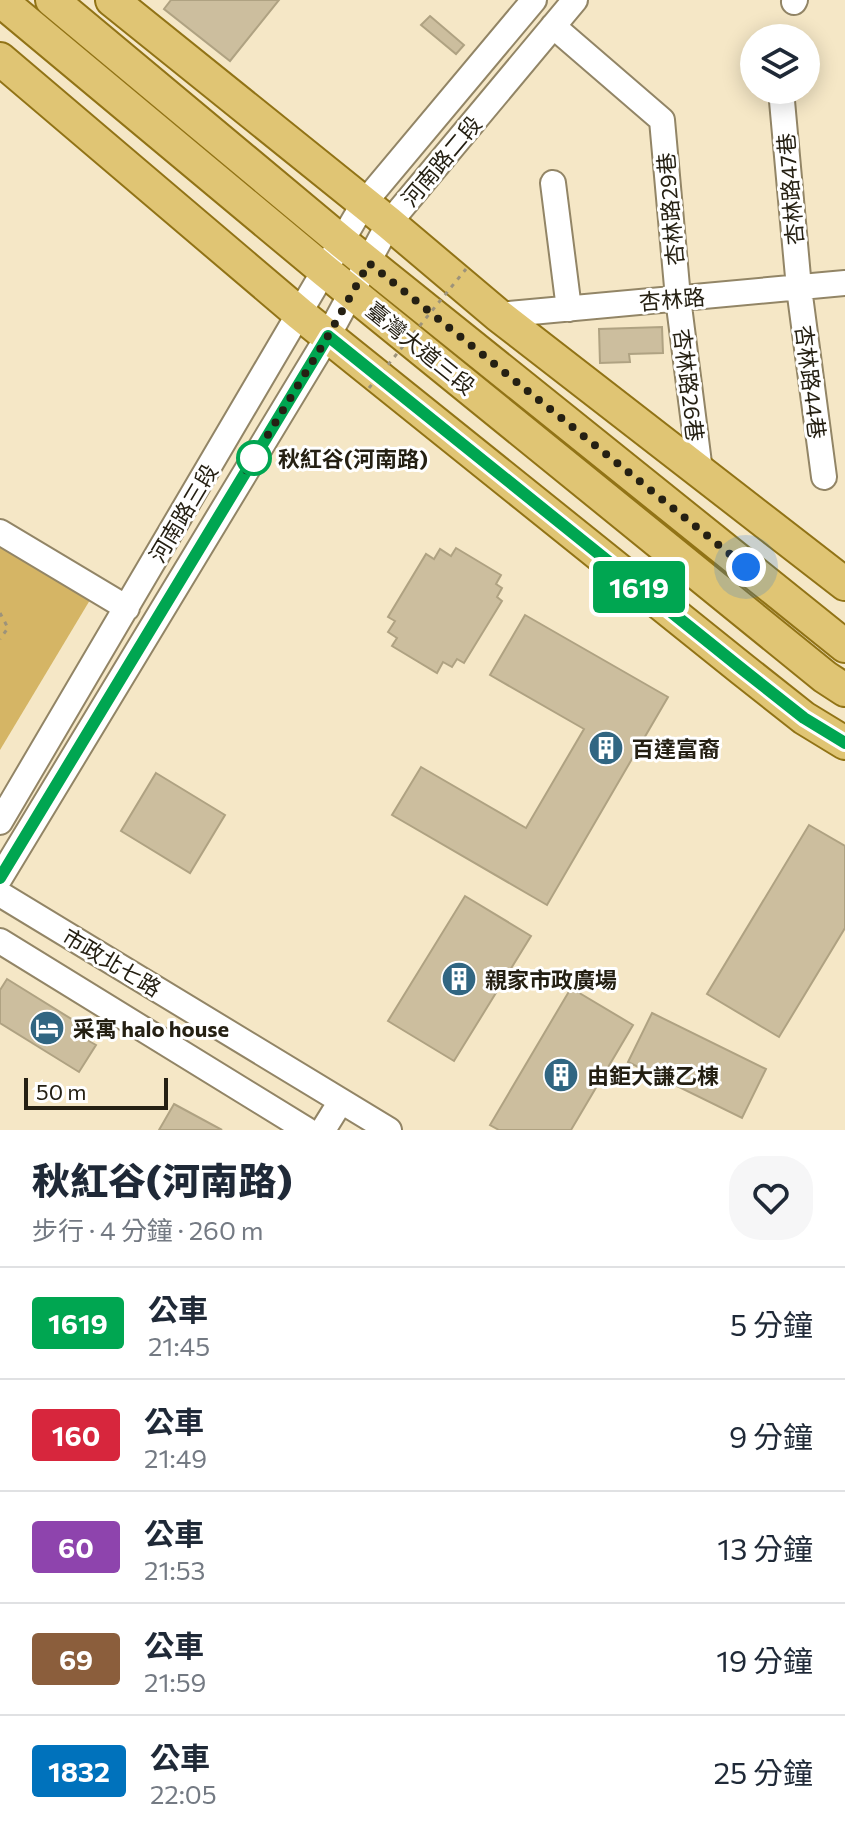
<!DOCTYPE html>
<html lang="zh-TW">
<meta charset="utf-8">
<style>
:root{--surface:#fff;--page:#f6f6f7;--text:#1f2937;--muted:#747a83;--line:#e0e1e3}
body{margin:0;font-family:Commissioner,"Noto Sans TC",sans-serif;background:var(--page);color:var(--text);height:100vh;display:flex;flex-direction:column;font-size:30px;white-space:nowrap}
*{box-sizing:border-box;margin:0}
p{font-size:26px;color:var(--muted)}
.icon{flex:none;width:44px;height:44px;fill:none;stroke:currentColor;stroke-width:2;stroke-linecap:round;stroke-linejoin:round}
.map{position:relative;height:1130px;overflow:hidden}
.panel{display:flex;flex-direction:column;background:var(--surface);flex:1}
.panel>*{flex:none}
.badge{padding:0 16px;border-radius:6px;font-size:28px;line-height:52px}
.fabs{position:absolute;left:740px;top:24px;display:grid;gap:16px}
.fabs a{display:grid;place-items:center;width:80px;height:80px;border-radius:50%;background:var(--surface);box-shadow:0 4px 20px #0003;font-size:40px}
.scale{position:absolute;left:24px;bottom:20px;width:144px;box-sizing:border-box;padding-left:8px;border:4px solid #252013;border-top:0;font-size:22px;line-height:28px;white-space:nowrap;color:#252013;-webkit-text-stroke:6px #fff;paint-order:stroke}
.you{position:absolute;width:40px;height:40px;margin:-20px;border:6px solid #fff;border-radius:50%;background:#1a73e8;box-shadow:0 0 0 12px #1a73e833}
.map>.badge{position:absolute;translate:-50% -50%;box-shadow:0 0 0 4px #fff}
.round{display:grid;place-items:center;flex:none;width:84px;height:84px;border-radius:32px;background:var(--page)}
.summary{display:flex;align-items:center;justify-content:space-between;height:136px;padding:0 32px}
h1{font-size:38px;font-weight:800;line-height:60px}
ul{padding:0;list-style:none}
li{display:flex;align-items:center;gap:24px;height:112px;padding:0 32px;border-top:2px solid var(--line)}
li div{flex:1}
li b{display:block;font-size:30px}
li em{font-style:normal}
li .badge{min-width:88px;font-weight:700;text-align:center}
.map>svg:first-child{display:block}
.green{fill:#d5b565}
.building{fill:#ccbe9e;stroke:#afa282;stroke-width:2}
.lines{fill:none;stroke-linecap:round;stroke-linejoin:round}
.minor-casing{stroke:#928566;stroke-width:28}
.major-casing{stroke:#917316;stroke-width:36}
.path{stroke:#9d937a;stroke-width:3;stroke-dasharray:4 6;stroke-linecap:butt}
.minor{stroke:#fff;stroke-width:24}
.major{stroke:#e0c574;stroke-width:32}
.path-bridge{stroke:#9d937a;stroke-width:3;stroke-dasharray:4 6;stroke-linecap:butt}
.line-casing{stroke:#fff;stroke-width:18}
.line{stroke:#00a651;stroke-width:12}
.walk{stroke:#252013;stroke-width:8;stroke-dasharray:0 14.4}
.stop-dot{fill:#fff;stroke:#00a651;stroke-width:4}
.labels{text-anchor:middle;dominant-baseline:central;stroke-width:6;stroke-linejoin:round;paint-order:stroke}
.street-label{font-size:22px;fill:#252013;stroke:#fff}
.stop-label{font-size:22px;font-weight:bold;fill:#252013;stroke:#fff;text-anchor:start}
.poi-label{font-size:22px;font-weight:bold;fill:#252013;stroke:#fff;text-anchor:start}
</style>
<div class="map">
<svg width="845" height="1130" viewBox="0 0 845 1130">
<rect width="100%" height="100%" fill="#f5e7c6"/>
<path class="green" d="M0,533L93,595L0,750Z"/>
<path class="building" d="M171,0H279L230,61L164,9Z
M430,16L464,45L456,54L421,25Z
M662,327L663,353L629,354L630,362L600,363L599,329Z
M456,548L501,575L496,584L502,588L497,597L502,601L464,663L457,659L452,667L443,662L437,673L392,646L397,638L388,632L395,621L388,617L426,554L434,559L440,549L451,556Z
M525,615L668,697L547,905L392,815L421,767L526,828L584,729L490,675Z
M156,773L225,815L190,873L121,831Z
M809,825L845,846V928L779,1037L707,994Z
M465,896L531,936L454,1061L388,1021Z
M7,979L94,1033L89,1041L96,1045L79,1072L0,1023V990Z
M571,988L633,1025L571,1130H499L490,1125Z
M652,1013L766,1069L742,1118L628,1062Z
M174,1104L222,1130H159Z"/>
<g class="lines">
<defs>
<path id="minor" d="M794,2L795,0
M553,26L662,120L678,298L700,471
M781,90L799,288L824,477
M553,183L569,309
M498,315L845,283
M0,532L127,608
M0,822L364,203L534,0
M0,878L328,336L389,223L575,0
M0,894L389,1130
M0,941L307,1130
M323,1130L341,1101"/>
<path id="major" d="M0,0L325,271L825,677L845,690
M52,0L342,242L845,646
M112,0L389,223L498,315L845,584
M0,59L300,314L742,669L804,718L845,743"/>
</defs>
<use href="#minor" class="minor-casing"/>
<use href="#major" class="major-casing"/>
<path class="path" d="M0,613L8,628L0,639"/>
<use href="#minor" class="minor"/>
<use href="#major" class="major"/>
<path class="path-bridge" d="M369,388L466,269"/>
</g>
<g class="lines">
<defs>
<path id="line" d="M0,878L328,336L742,669L804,718L845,743"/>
</defs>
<use href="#line" class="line-casing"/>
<use href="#line" class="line"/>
<path class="walk" d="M254,458L246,471L328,336L369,263L746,567"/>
</g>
<defs>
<symbol id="building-disc" viewBox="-11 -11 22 22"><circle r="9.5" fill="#316682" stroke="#fff"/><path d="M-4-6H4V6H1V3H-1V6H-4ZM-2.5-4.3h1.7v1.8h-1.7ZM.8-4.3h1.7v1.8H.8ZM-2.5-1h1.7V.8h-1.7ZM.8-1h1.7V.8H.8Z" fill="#fff"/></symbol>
<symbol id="hotel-disc" viewBox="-11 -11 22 22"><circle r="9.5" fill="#316682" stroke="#fff"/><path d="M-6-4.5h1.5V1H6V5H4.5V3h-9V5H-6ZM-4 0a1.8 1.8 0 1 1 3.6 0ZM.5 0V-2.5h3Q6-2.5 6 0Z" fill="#fff"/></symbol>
</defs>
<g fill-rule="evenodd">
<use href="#building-disc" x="586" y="728" width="40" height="40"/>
<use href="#building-disc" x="439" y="959" width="40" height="40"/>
<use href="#hotel-disc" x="27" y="1008" width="40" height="40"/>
<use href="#building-disc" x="541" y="1055" width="40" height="40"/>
</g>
<circle class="stop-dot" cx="254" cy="458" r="16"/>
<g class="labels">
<g class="street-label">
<text transform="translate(441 161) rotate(-50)">河南路二段</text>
<text transform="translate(790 189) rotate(-95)">杏林路47巷</text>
<text transform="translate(670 209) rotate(-95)">杏林路29巷</text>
<text transform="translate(672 299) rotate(-5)">杏林路</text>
<text transform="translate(421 348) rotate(39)">臺灣大道三段</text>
<text transform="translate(811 382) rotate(83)">杏林路44巷</text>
<text transform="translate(689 385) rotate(83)">杏林路26巷</text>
<text transform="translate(183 513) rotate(-59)">河南路三段</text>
<text transform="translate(112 962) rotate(31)">市政北七路</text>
</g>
<g class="stop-label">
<text x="278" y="458">秋紅谷(河南路)</text>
</g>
<g class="poi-label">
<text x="632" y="748">百達富裔</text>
<text x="485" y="979">親家市政廣場</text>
<text x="73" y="1028">采寓 halo house</text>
<text x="587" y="1075">由鉅大謙乙棟</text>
</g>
</g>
</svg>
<div class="fabs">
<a><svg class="icon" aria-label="layers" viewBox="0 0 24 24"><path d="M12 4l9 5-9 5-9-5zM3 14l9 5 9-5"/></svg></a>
</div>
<div class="scale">50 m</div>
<div class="you" style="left:746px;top:567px"></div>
<b class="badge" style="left:639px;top:587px;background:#00a651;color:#fff">1619</b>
</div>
<section class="panel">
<div class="summary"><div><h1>秋紅谷(河南路)</h1><p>步行 · 4 分鐘 · 260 m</p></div><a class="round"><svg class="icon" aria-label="heart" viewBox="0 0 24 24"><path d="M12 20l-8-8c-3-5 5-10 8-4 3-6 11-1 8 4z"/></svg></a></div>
<ul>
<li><span class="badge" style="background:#00a651;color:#fff">1619</span><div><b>公車</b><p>21:45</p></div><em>5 分鐘</em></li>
<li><span class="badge" style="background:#d7263d;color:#fff">160</span><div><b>公車</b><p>21:49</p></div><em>9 分鐘</em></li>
<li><span class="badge" style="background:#8e44ad;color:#fff">60</span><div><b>公車</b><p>21:53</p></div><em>13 分鐘</em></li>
<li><span class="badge" style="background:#8b5e3c;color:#fff">69</span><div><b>公車</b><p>21:59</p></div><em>19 分鐘</em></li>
<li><span class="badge" style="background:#0072bc;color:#fff">1832</span><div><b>公車</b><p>22:05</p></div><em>25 分鐘</em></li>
</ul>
</section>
